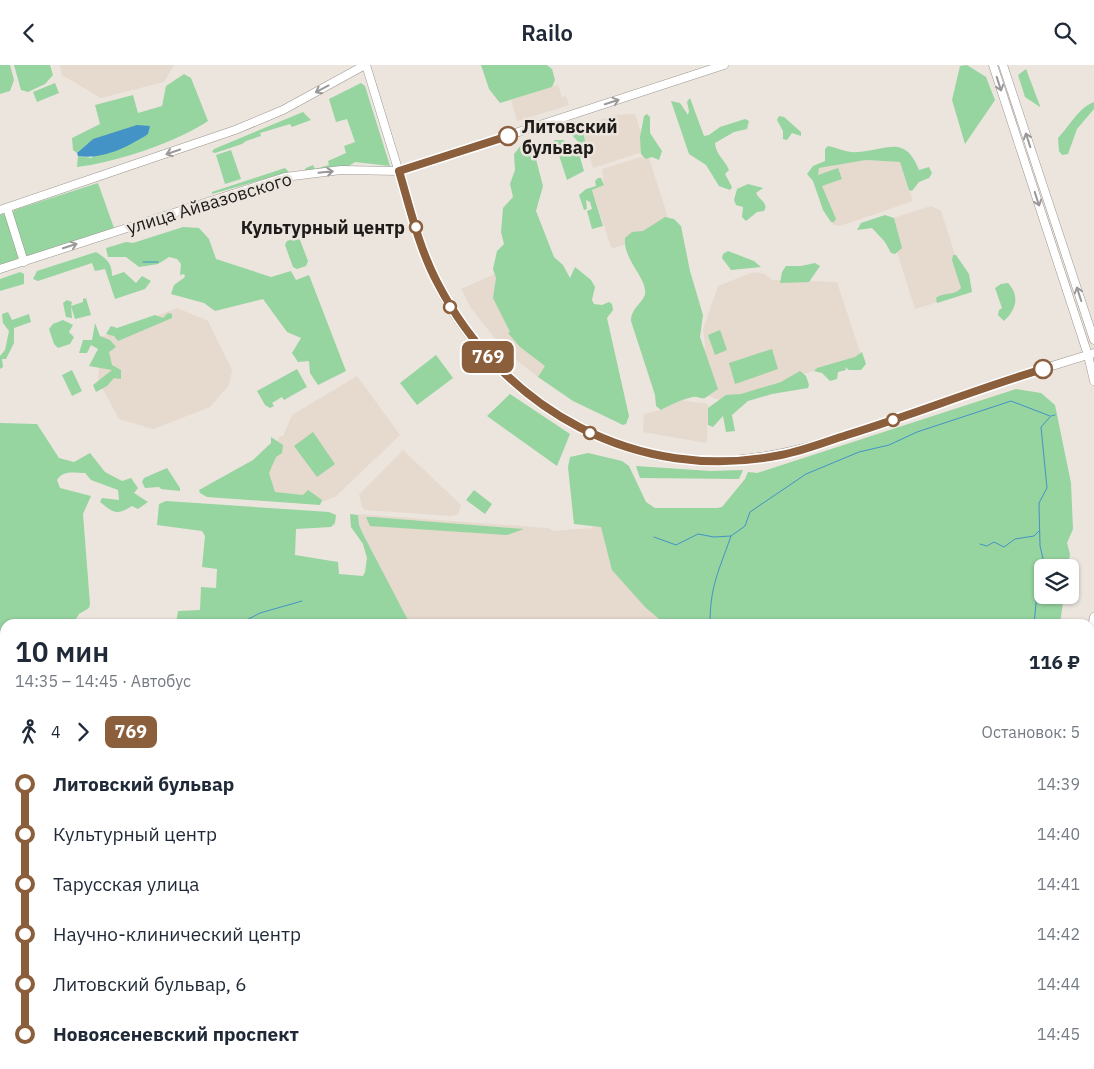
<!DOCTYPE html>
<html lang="ru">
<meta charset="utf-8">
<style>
:root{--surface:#fff;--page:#f6f6f7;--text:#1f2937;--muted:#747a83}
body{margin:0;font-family:"IBM Plex Sans",sans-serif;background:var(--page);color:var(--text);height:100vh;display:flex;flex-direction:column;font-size:19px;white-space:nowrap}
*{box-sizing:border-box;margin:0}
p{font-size:16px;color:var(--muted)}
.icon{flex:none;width:28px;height:28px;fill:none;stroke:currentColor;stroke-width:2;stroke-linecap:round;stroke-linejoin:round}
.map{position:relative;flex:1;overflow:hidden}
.drawer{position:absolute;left:0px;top:554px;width:1095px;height:451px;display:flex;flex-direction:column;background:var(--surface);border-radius:15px 15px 0 0;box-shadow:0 1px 4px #0004}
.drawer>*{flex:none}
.badge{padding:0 10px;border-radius:8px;font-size:18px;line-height:32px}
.fabs{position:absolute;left:1034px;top:494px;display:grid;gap:10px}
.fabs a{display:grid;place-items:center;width:45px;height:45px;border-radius:8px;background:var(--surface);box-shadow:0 1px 4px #0004;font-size:25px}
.map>.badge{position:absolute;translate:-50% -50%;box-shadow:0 0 0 2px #fff}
.legs{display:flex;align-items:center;gap:8px;height:55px;padding:0 15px;font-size:16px}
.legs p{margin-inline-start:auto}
.overview{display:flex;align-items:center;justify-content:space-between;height:85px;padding:0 15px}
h1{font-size:28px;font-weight:600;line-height:38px}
ul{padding:0 15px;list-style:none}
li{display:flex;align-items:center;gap:18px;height:50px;font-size:19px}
li i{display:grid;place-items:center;width:8px;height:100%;margin:0 6px;background:currentColor}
li i::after{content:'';width:12px;height:12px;margin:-6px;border:4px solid;border-radius:50%;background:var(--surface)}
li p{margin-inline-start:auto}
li:first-child i{background:linear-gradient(#0000 50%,currentColor 0)}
li:last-child i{background:linear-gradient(currentColor 50%,#0000 0)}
header{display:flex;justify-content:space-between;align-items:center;height:65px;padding:0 15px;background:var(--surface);font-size:22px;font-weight:600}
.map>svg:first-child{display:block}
.built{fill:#e6d9cd}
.green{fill:#96d4a0}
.water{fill:#4393c6}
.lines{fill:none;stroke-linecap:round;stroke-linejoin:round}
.stream{stroke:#4393c6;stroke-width:1}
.minor-casing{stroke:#9b958e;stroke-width:8}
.major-casing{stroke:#9b958e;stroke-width:9}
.minor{stroke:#fff;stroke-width:6}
.major{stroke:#fff;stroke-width:8}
.oneway{stroke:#9a9898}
.line-1-casing{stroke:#fff;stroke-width:11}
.line-1{stroke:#8b5e3c;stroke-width:8}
.stop-1-dot{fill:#fff;stroke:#8b5e3c;stroke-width:2.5}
.labels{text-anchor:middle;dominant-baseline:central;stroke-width:5;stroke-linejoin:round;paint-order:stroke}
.stop-label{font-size:18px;font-weight:bold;fill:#1e1b19;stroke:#ece5de;text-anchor:start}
.street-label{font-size:18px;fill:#1e1b19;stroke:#ece5de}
</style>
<header><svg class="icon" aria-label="back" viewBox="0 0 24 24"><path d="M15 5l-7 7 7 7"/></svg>Railo<svg class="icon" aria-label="search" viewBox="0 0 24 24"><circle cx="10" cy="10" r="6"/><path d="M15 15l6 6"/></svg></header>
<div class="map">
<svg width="1094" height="1004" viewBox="0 0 1094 1004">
<rect width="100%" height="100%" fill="#ece5de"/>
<path class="built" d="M60,0H174L164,17L101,33L62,10Z
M558,20L562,32L566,31L569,40L517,56L511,35Z
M635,49L646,83L642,87L593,103L581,61L615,50Z
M648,90L672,165L614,183L611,182L592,124L604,120L602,104Z
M866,95L900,97L913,136L840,161L833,160L814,104Z
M931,141L941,146L967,228L915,244L887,155Z
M754,207L765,209L772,215L837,217L861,290L733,333L719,335L706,330L695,303L705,281L703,264L718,221Z
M495,209L496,213L494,233L510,267L520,282L546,301L538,312L510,290L493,271L471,243L461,224Z
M177,243L208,256L232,305L229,320L210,342L153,364L119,354L98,315L101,272Z
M357,311L400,370L335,432L319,438L269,431L264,419L279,372L283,371L292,350Z
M679,335L708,339L707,378L643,367L644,349L661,345Z
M403,385L461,440L458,449L451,451L365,445L362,442L359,430Z
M588,388L604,392L672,559H410L363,469L359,460L358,449L548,463L554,466L592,463Z"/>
<path class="green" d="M0,0H10L14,15L10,26L0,29Z
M14,0H50L53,10L45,19L28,27L21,25Z
M481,0H547L552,4L555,15L552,22L500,38L489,24Z
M967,0L986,12L995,35L965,79L952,35L960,1Z
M1026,4L1040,41V42L1025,32L1018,10Z
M184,9L191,13L208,56C177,77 114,98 77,102L78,91L92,93L93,74L77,88L73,85L72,73L100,59L95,40L133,30L138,48L162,41L166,21Z
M55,18L59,28L37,37L33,27Z
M361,18L365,21L390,101L355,97C342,107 319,106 303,107L306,103L313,100L315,104L329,100L328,96L346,88L344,81L355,77L347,54L336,57L329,34Z
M690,33L704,71L709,70L720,62L745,54L749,56L747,64L734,67L715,78C716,90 725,95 729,105L725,109L732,122L730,125L719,121L706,100L689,89L671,36L680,38L688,50L689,46L687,37Z
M1094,37V44L1077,64L1068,89L1062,90L1059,86L1058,73C1069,62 1078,43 1094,37Z
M303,47L311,55L292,62L290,59L260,68L261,71L246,76L242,79L215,88L212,87L214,84Z
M647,49L650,52V68L662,86L659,95L652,92L646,94L641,89L640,72L644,51Z
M779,51L784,52L801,67V71L792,68L787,75L783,74V66L777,55Z
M575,64L583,67L588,89L580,92L584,106L567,115L554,75H563L578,84L580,79L572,70Z
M527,73L532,79L543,121L536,146L554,192L563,200L570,213L575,202L591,215L595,222L592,235L594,239L602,240L609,237L612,239L613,245L607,253L629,351L626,359L623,360L573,336L538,312L545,301L520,282L508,268L510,267L493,233L496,213L493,204L497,186L504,179L501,167L503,143L513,132L510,119L515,105L514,89Z
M828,81C838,83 847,88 858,87C887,85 905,69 919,105L929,102L932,108L929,113L919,117L912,126L909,125L900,97L866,95L819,103L818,110L838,103L842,114L822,121L836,154L834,157H831L823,145L813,116L807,109L813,101L825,96V84Z
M231,85L241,114L225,119L216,90Z
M285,103L289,107L212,129V127Z
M598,113H601L604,120L592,125L603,161L592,164L587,146L592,144L590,137L586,135L587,144L584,145L579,130L586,124L596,121L595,116Z
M98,118L114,163L29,192L24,189L12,149L14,145Z
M748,119L763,123L756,128C759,135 769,138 764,146L757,147L746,156L742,152L743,142L736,140L734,135L737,124Z
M3,149L6,150L19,193L0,201V150Z
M885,150L894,153L902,183L895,189L891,188L885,177L872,163L857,165L861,158Z
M665,152L674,154L681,161L690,206L703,250L700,272L718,324L705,333C701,334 696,331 693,332C682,334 670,340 661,345L656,341L655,330L631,256C631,241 647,236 645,225C644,211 623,193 625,173L632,167L643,166Z
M183,162L199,163L209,174L216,194L271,212L291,206L296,215L309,210L346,306L318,320L310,308L309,296L298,297L292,288L301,273L287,267L263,234L215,246L204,238L171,229L174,220L185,212L184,209L180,210L181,199L177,194L169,192L158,199L139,202L126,192H108L106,183L126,177L133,178Z
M296,173L300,175L308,196L306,201L297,204L293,202L285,180L287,176Z
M728,186L754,196L761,202L731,205L722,193L723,189Z
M96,187C107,194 112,198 112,211L124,207L136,218L142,211L151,216L145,224L115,234L105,204L95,206L92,198L38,216L33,214L37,206Z
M953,190H956L969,209L972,227L937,238L936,233C943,227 955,231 961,223L952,195Z
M815,198L820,201L809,217L780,218L782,207L786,201H801Z
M20,207L24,209V219L0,226V214Z
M1008,218C1021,232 1015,246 1004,256L998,250L999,245L1002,243L995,223L1001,219Z
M86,233L91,250L75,254L71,241L72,253L66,252L63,238L67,235L72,237L71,241L83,237V234Z
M8,247L12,255L29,249L31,257L14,263V278L6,294H2L3,302L0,304V291L5,285L9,266L3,258L2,249Z
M168,248L172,249V253L118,276L114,271L106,269L111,261L117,263L155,250L163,253Z
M63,255L73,260L69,267L74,272L70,279L58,283L54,279L49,264L53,259Z
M95,258L100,271L110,275L116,282L109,287L112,300L121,305V314L114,313L107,321L96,327L93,320L112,305L89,301L98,284L91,280L87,288H79L83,275H92Z
M720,265L727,285L715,290L708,270Z
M772,284L778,304L735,319L729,298Z
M862,287L866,299L861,305H849L845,302L846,305L838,307L837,314L830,316L822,308L814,306L817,303L855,292Z
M436,290L453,313L417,340L400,318Z
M297,304L307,322L284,335L282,332L272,338L274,341L270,343L265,340L257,326Z
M72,305L82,326L72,331L62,310Z
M800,306L806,311L809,320L808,323L772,329L748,336L732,350L735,366L726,367L723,351L713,362L708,360V343L726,330L741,329L781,317Z
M1016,324L1041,328L1055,340L1071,418L1073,464L1067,478L1070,489L1068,502H1042V530H1064L1060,559H665L645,542L612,505L601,462L574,459L568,402L570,392L588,388L622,396L629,401L646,437L655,443H717L722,442L745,414L748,407L757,408Z
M510,329L570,369L557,401L487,351Z
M0,358L37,359L59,393L74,397L90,388L105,407L122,416L131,413L138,423L134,428L148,437L138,444L132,441C116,451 114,448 100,437L102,433L119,435L118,425L91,415L85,408C75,408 63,405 57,415L60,423L91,431L83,449L90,539L89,543L79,549L73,559H5V648L0,651Z
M313,367L335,399L317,412L294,381Z
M271,372L283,380L282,388L276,392L269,408L275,427L303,430L308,425L322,435L320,440L207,432L200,428L199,425L253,395L271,378Z
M636,401L711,406L743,405L739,414L640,413Z
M167,403L180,423V426L161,424L159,422L145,423L142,417L144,413Z
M474,425L492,439L485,449L466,435Z
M166,436L329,447L336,450L335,458L331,462L296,464L295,490L338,497L339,509L363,511L365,507L367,493L363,479L351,462L350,449L358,450L359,460L363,469L410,559H176L178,546L200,545L201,522L216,523L217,504L202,502L205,471L202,466L157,460L159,439Z
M366,452H372L524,464L507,470L370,461Z
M5,704V1000H929V1004H0V709Z"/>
<path class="water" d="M137,60L150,61L148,69C128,82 102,95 78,91L77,88L93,74Z
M5,648V704L0,709V651Z"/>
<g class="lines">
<path class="stream" d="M143,197H158
M1051,351L1055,350
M654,472L676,480L698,469L714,472L731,471L745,461L750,447L806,409L859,387L889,380L917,367L1011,336L1050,351
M980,479L987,481L994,477L1004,482L1015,474L1034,471L1039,466
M1045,502L1040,481L1039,438L1047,423L1041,362L1050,352
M239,559L260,548L302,536
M710,559C710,520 719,506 731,471
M1034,559L1037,528L1042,510
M0,792L5,793
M547,1004L549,1000"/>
<defs>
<path id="minor" d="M1090,585L1094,587
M1090,716L1094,717
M1090,770L1094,771"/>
<path id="major" d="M366,0C378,39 390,78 402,117C412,149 421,183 435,214C457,263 495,305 538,336C677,436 791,392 936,340C988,321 1041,304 1094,288
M993,0L1088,290L1094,316
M1003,0L1094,275
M7,143L24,197
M0,145L235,65L283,45L365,0
M0,204L285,112L341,105L399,106L724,0
M1090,571L1094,552
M1090,612L1094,596
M983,1004L984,1000
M994,1004L995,1000"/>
</defs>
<use href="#minor" class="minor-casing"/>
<use href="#major" class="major-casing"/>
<use href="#minor" class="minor"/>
<use href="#major" class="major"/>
</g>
<defs><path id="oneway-shaft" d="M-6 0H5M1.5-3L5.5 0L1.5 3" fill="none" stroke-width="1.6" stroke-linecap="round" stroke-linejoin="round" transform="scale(1.25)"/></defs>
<g class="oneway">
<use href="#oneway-shaft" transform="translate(999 19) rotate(72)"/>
<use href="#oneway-shaft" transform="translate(322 24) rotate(152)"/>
<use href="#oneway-shaft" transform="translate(612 37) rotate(-18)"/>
<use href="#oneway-shaft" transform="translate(1028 75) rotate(-108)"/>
<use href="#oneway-shaft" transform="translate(173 87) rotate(161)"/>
<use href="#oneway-shaft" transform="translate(326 107) rotate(-6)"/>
<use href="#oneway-shaft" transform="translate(1037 134) rotate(72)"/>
<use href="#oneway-shaft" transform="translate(70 181) rotate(-18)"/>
<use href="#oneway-shaft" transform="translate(1079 229) rotate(-108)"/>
</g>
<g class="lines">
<defs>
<path id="line-1" d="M508,71L399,106C410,143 419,183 437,217C503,345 637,419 781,390C803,386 825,377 847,370C912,350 977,324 1043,304"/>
</defs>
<use href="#line-1" class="line-1-casing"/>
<use href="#line-1" class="line-1"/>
</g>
<g class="stop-1-dot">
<circle cx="508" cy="71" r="9"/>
<circle cx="416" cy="162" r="6"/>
<circle cx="450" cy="242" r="6"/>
<circle cx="1043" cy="304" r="9"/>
<circle cx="893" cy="355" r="6"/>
<circle cx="590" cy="368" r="6"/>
</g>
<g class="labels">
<g class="stop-label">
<text x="522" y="61">Литовский<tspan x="522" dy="21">бульвар</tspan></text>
<text x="405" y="162" text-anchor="end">Культурный центр</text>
</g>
<g class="street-label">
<text transform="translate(209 138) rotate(-17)">улица Айвазовского</text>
</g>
</g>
</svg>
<div class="fabs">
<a><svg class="icon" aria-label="layers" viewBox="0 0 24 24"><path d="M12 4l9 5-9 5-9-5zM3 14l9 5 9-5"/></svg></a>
</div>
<b class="badge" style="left:488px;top:292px;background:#8b5e3c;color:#fff">769</b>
<section class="drawer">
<div class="overview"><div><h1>10 мин</h1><p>14:35 – 14:45 · Автобус</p></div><b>116 ₽</b></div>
<div class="legs"><svg class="icon" aria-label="walk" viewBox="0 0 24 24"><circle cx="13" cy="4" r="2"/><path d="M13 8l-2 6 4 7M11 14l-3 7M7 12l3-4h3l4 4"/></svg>4<svg class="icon" aria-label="forward" viewBox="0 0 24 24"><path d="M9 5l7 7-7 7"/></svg><b class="badge" style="background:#8b5e3c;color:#fff">769</b><p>Остановок: 5</p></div>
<ul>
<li><i style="color:#8b5e3c"></i><b>Литовский бульвар</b><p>14:39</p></li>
<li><i style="color:#8b5e3c"></i><span>Культурный центр</span><p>14:40</p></li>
<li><i style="color:#8b5e3c"></i><span>Тарусская улица</span><p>14:41</p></li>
<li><i style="color:#8b5e3c"></i><span>Научно-клинический центр</span><p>14:42</p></li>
<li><i style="color:#8b5e3c"></i><span>Литовский бульвар, 6</span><p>14:44</p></li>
<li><i style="color:#8b5e3c"></i><b>Новоясеневский проспект</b><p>14:45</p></li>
</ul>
</section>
</div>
